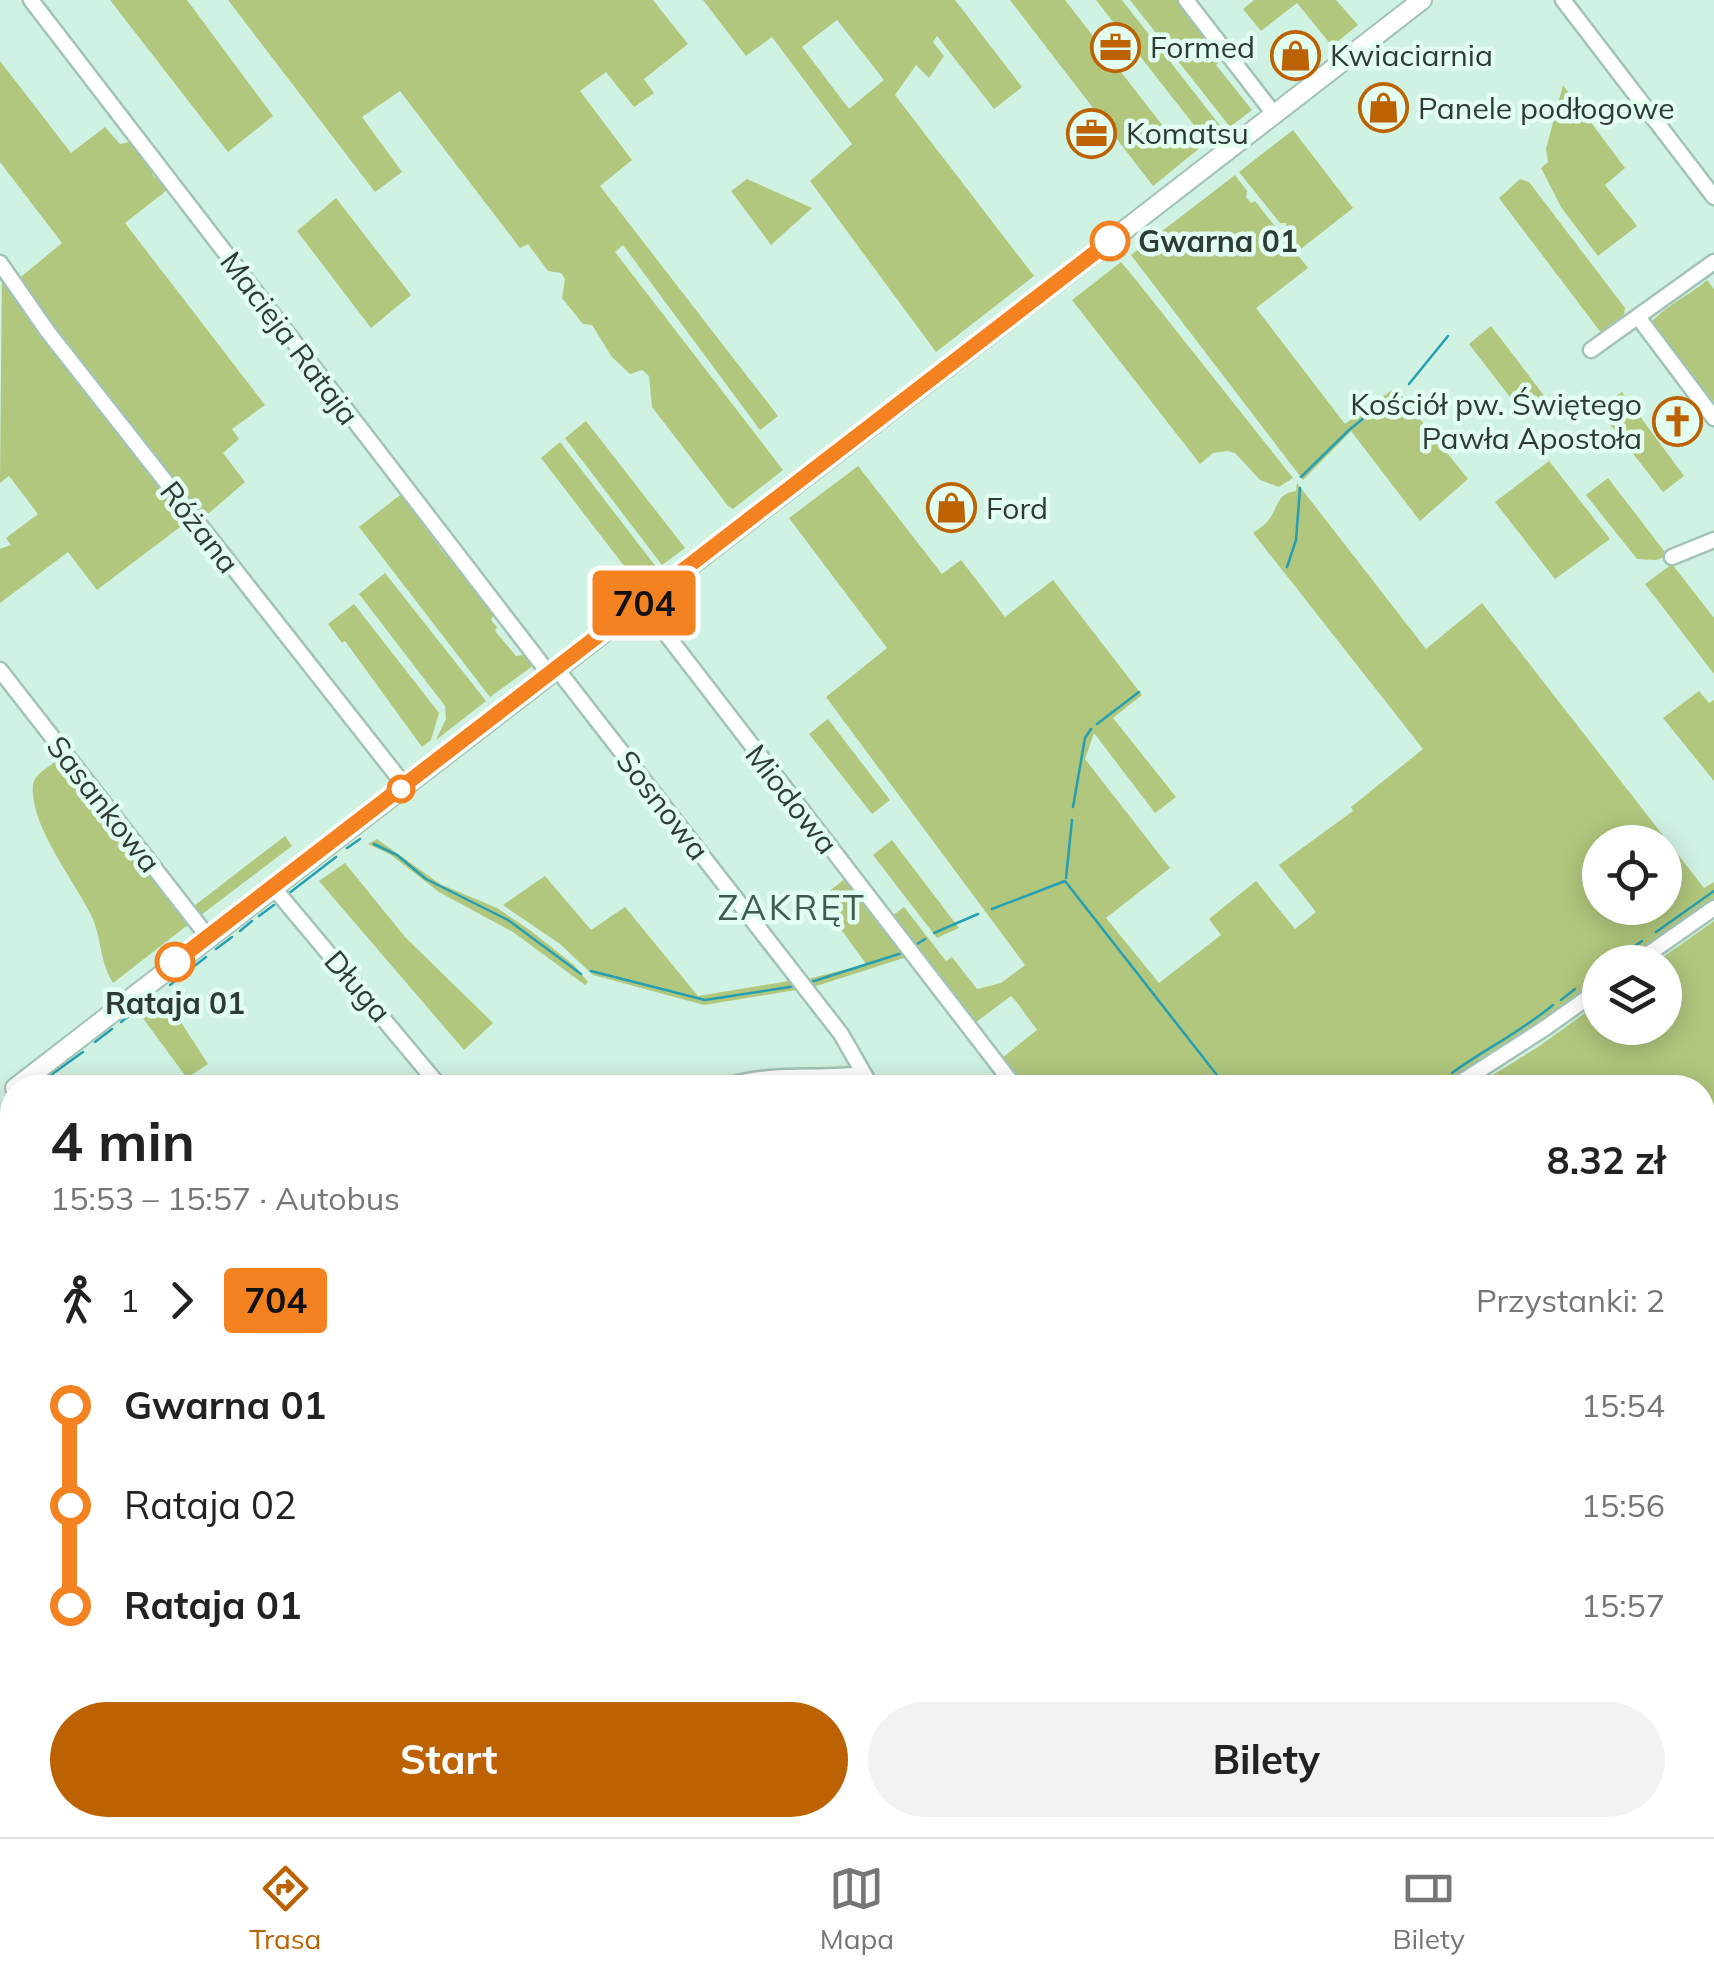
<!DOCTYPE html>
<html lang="pl">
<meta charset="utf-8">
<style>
:root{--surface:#fff;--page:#f2f2f2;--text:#222;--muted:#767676;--line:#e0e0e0;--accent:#bc6202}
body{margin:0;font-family:Mulish,sans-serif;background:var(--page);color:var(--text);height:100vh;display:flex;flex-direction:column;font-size:38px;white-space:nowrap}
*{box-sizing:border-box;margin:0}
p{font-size:32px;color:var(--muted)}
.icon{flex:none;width:55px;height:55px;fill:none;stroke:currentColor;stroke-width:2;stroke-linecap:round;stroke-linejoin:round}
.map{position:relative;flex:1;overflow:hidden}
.drawer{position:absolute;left:0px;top:1075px;width:1715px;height:762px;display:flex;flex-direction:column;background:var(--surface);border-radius:40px 40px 0 0;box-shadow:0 5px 25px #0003}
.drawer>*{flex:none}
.badge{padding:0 20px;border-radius:8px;font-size:35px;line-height:65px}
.tools{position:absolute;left:1582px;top:825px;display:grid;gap:20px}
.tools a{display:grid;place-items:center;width:100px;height:100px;border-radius:50%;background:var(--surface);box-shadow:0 5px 25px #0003;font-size:50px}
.map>.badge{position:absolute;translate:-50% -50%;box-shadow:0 0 0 5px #fff}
.legs{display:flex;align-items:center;gap:15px;height:110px;padding:0 50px;font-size:32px}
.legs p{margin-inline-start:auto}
.head{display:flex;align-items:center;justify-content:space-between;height:170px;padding:0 50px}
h1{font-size:55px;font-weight:700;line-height:75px}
.action{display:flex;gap:20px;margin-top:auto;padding:20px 50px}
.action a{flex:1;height:115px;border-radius:60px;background:var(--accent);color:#fff;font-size:40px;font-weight:700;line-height:115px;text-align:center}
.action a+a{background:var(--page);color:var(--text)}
ul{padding:0 50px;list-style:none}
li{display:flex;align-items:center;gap:35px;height:100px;font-size:38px}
li i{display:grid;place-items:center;width:15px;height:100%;margin:0 12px;background:currentColor}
li i::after{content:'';width:25px;height:25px;margin:-12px;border:8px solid;border-radius:50%;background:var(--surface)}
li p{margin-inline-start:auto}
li:first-child i{background:linear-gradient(#0000 50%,currentColor 0)}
li:last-child i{background:linear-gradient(currentColor 50%,#0000 0)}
.dock{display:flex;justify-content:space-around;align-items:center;height:140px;border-top:2px solid var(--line);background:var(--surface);font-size:28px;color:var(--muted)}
.dock a{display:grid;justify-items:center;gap:5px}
.dock .active{color:var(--accent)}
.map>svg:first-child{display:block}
.green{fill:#b0c77d;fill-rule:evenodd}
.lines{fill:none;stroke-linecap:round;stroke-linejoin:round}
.stream{stroke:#279fb2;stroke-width:2.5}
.minor-casing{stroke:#a2c3b5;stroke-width:19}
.major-casing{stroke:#a2c3b5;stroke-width:22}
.minor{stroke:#fff;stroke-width:14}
.major{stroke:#fff;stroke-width:18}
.line-1-casing{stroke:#fff;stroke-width:22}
.line-1{stroke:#f58220;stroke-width:15}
.stop-1-dot{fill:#fff;stroke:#f58220;stroke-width:5}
.labels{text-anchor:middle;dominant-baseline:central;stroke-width:9;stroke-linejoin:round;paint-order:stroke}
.poi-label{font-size:30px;fill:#2f3c36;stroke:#e2fef1;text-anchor:start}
.stop-label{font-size:30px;font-weight:bold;fill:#2f3c36;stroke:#e2fef1;text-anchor:start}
.street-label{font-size:30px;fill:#2f3c36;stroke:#e2fef1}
.quarter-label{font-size:35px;letter-spacing:2.5px;fill:#3e5b4f;stroke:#e2fef1}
</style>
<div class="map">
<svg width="1714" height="1837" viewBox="0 0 1714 1837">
<rect width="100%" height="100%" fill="#d0f2e3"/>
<path class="green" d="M110,0H187L273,116L228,152Z
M228,0H653L688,44L644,79L654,93L634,107L606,72L580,91L632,160L600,186L778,416L760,430L623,245L615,252L783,470L733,509L728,506L652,407L649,376L642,370L630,374L612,357L592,325L583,324L562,298L565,279L561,273L548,271L528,244L520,248L400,91L362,117L402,172L375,192Z
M703,0H955L1022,87L994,109L937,36L933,42L944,56L929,78L916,65L895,95L1034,276L936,352L810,181L852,144L772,37L746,56ZM837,20L884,80L849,109L802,47Z
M1010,0H1065L1170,135L1183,125L1201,147L1153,186Z
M1096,0H1122L1225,132L1208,143Z
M1130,0H1183L1226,56L1216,65L1252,110L1230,127Z
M1254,0H1336L1358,25L1332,46L1297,3L1261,31L1243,9Z
M0,61L71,153L105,127L120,144L130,142L150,165L153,176L171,187L125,223L265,405L232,429L239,439L223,453L245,482L201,520L16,281L62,243L0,162Z
M1563,85L1625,168L1605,185L1637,226L1598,256L1561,207L1541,168L1548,162L1546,149Z
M1293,130L1353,208L1301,249L1288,233L1286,223H1280L1239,172Z
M1235,175L1247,191L1246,197L1251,203L1255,201L1308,268L1256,308L1345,424L1395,388L1468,479L1420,521L1351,431L1303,480L1131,255Z
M747,179L812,208L771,245L731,191Z
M1520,179L1529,182L1625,308L1623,319L1602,334L1499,198Z
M336,198L411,295L371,328L297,231Z
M1121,262L1136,280L1293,478L1279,487L1260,480L1235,453L1228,451L1213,453L1200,464L1072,300Z
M2,269L11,291L29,318L188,521L97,590L68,552L0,603V549L11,545L6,538L38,514L9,476L0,483Z
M1707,280L1714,289V400L1711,403L1650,324C1664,306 1689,296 1707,280Z
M1491,326L1549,402L1527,419L1469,344Z
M1622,392L1684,476L1663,492L1598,409Z
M586,421L685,548L662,565L565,438Z
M560,442L657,568L638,584L541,458Z
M1549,461L1610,539L1555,579L1495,502Z
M858,466L942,574L961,560L1005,617L1053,580L1142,695L1113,718L1176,797L1155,813L1094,733L1085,759L1170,868L1106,918L1159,983L1221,935L1209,919L1256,881L1295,929L1316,912L1279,865L1353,811L1351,807L1423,749L1253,533C1260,528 1268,523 1272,515C1279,502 1280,493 1296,491L1297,483L1426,649L1482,603L1704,888L1714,882V903L1628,962H1600V982L1529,1035L1442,1087H1025L1002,1058L1037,1030L1015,1000L1011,996L975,1023L892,916L904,907L946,961L952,957L977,989L1001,983L1025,965L826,697L887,648L789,518ZM1600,842H1665V908H1600Z
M1608,478L1668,556L1656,560L1637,559L1586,495Z
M404,492L418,510L417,517L446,556L454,557L496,611L491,620L497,627L495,631L516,656L524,655L534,665L490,697L359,527Z
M1672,564L1714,618V674L1645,584Z
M385,573L486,701L436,740L446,719L445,706L359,594Z
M354,604L439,713L431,740L422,747L345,641L342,643L328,624Z
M1699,691L1709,703L1714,700V781L1663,718Z
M828,719L890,800L872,814L809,734Z
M61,758L189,924L113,983C99,959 102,940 92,917C77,884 28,824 33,784C35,773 52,765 61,758Z
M285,836L292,846L201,915L194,906Z
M377,839L440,884L497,908L531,931L574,965L588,982L585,985L513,932L439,892L391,855L368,844Z
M892,840L959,928L937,938L873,855Z
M345,863L405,937L493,1023L464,1050L319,881Z
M545,876L591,930L625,907L698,996L795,980L802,989L704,1005L593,975L560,944L503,905Z
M846,878L907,957L810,988L804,980L866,964L819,899Z
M1714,921V1722L1702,1707V1088L1473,1087L1538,1047L1600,1002V1028H1665V962H1656Z
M166,999L208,1064L187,1078L142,1017Z
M12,1561V1660L0,1635V1567Z
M12,1664V1825H148L155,1837H0V1670Z
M161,1825H215L219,1832L234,1825H282L289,1837H167Z
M291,1825H449L455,1837H297Z
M643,1825H820L822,1837H649Z
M1110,1825H1334L1343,1837H1120Z
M1342,1825H1574L1583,1837H1352Z"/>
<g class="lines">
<path class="stream" d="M1409,384L1448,336
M1301,477L1349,430L1395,393
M1287,567L1296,540L1300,488
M1097,724L1139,692
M1073,807L1085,738L1091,729
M374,844L397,855L426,879L508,920L581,974
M347,848L360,839
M1066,878L1072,820
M288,894L336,857
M992,909L1065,881L1227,1088
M259,916L274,905
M240,931L252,921
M1656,932L1714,891
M934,933L978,914
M917,944L925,939
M216,949L232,937
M1612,962L1642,941
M591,971L705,1000L796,986
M1585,981L1600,971
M811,982L902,953
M170,985L206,957
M1561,1000L1575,989
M121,1022L157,995
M95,1042L112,1029
M1452,1073C1485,1049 1522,1031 1553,1005
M48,1077L83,1052
M35,1088L40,1083
M1431,1088L1440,1082
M6,1110L12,1105"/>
<defs>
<path id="minor" d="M31,0L550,675
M1186,0L1274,114
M1563,0L1714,197
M0,263L48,332L405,786
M1638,317L1714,418
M1591,350L1714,262
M1672,557L1714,540
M643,604L1016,1088
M557,669L841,1034L872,1088
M0,670L208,937
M273,887L441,1088
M1637,962L1714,908
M722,1088C767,1071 816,1080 863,1074
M1452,1088L1545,1028L1600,989
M497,1825L503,1837
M637,1825L643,1837
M826,1825L828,1837
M1339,1825L1349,1837
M1582,1825L1592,1837
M1075,1837L1093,1825"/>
<path id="major" d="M15,1088L1422,0"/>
</defs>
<use href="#minor" class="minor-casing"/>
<use href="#major" class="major-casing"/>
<use href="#minor" class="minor"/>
<use href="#major" class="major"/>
</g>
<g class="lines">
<defs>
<path id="line-1" d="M175,962L1110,241"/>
</defs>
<use href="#line-1" class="line-1-casing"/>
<use href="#line-1" class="line-1"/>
</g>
<defs>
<symbol id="office-ring" viewBox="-11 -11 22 22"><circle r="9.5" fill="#e2fef1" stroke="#bc6202" stroke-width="1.5"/><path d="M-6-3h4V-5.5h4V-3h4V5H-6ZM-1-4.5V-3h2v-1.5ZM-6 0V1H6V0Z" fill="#bc6202"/></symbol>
<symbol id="shop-ring" viewBox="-11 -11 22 22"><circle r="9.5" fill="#e2fef1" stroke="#bc6202" stroke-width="1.5"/><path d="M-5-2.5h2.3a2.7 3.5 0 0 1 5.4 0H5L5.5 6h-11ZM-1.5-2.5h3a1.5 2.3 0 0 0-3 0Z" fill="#bc6202"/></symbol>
<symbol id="church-ring" viewBox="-11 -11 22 22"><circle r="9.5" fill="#e2fef1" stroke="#bc6202" stroke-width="1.5"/><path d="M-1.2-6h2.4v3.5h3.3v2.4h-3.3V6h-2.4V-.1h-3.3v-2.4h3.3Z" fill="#bc6202"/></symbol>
</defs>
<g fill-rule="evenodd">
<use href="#office-ring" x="1088" y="20" width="55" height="55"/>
<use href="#shop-ring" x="1268" y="28" width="55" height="55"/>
<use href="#shop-ring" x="1356" y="80" width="55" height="55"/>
<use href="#office-ring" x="1064" y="106" width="55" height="55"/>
<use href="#church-ring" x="1650" y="394" width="55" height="55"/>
<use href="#shop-ring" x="924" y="480" width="55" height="55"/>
</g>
<g class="stop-1-dot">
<circle cx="1110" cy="241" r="18"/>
<circle cx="401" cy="789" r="12"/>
<circle cx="175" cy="962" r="18"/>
</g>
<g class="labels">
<g class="poi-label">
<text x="1150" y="47">Formed</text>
<text x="1330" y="55">Kwiaciarnia</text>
<text x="1418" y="108">Panele podłogowe</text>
<text x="1126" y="133">Komatsu</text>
<text x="1642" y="404" text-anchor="end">Kościół pw. Świętego<tspan x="1642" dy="34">Pawła Apostoła</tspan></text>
<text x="986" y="508">Ford</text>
</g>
<g class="stop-label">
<text x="1138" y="241">Gwarna 01</text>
<text x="175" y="1003" text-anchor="middle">Rataja 01</text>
</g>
<g class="street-label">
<text transform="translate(290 338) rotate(53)">Macieja Rataja</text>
<text transform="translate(200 527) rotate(52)">Różana</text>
<text transform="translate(792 799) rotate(52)">Miodowa</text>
<text transform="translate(104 804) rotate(52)">Sasankowa</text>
<text transform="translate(663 805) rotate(52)">Sosnowa</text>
<text transform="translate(358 986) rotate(49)">Długa</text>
</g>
<g class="quarter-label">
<text x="792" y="907">ZAKRĘT</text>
</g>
</g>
</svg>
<div class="tools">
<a><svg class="icon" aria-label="locate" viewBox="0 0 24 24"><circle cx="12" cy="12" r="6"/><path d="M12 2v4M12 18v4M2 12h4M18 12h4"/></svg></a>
<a><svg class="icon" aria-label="layers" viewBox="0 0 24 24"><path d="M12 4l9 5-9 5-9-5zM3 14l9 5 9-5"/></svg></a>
</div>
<b class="badge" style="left:644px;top:603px;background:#f58220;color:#111">704</b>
<section class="drawer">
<div class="head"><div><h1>4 min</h1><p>15:53 – 15:57 · Autobus</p></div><b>8.32 zł</b></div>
<div class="legs"><svg class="icon" aria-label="walk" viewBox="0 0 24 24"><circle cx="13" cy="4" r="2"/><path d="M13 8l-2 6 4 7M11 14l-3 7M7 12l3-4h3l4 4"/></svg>1<svg class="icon" aria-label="forward" viewBox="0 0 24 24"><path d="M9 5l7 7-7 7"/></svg><b class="badge" style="background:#f58220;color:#111">704</b><p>Przystanki: 2</p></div>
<ul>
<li><i style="color:#f58220"></i><b>Gwarna 01</b><p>15:54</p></li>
<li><i style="color:#f58220"></i><span>Rataja 02</span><p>15:56</p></li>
<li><i style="color:#f58220"></i><b>Rataja 01</b><p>15:57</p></li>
</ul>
<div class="action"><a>Start</a><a>Bilety</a></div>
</section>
</div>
<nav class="dock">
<a class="active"><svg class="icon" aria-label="directions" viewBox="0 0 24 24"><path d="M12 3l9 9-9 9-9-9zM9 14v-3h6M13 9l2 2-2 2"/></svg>Trasa</a>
<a><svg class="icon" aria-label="map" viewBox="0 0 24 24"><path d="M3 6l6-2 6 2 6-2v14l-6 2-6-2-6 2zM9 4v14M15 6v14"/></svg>Mapa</a>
<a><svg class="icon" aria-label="tickets" viewBox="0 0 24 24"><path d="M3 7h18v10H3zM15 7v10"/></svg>Bilety</a>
</nav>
